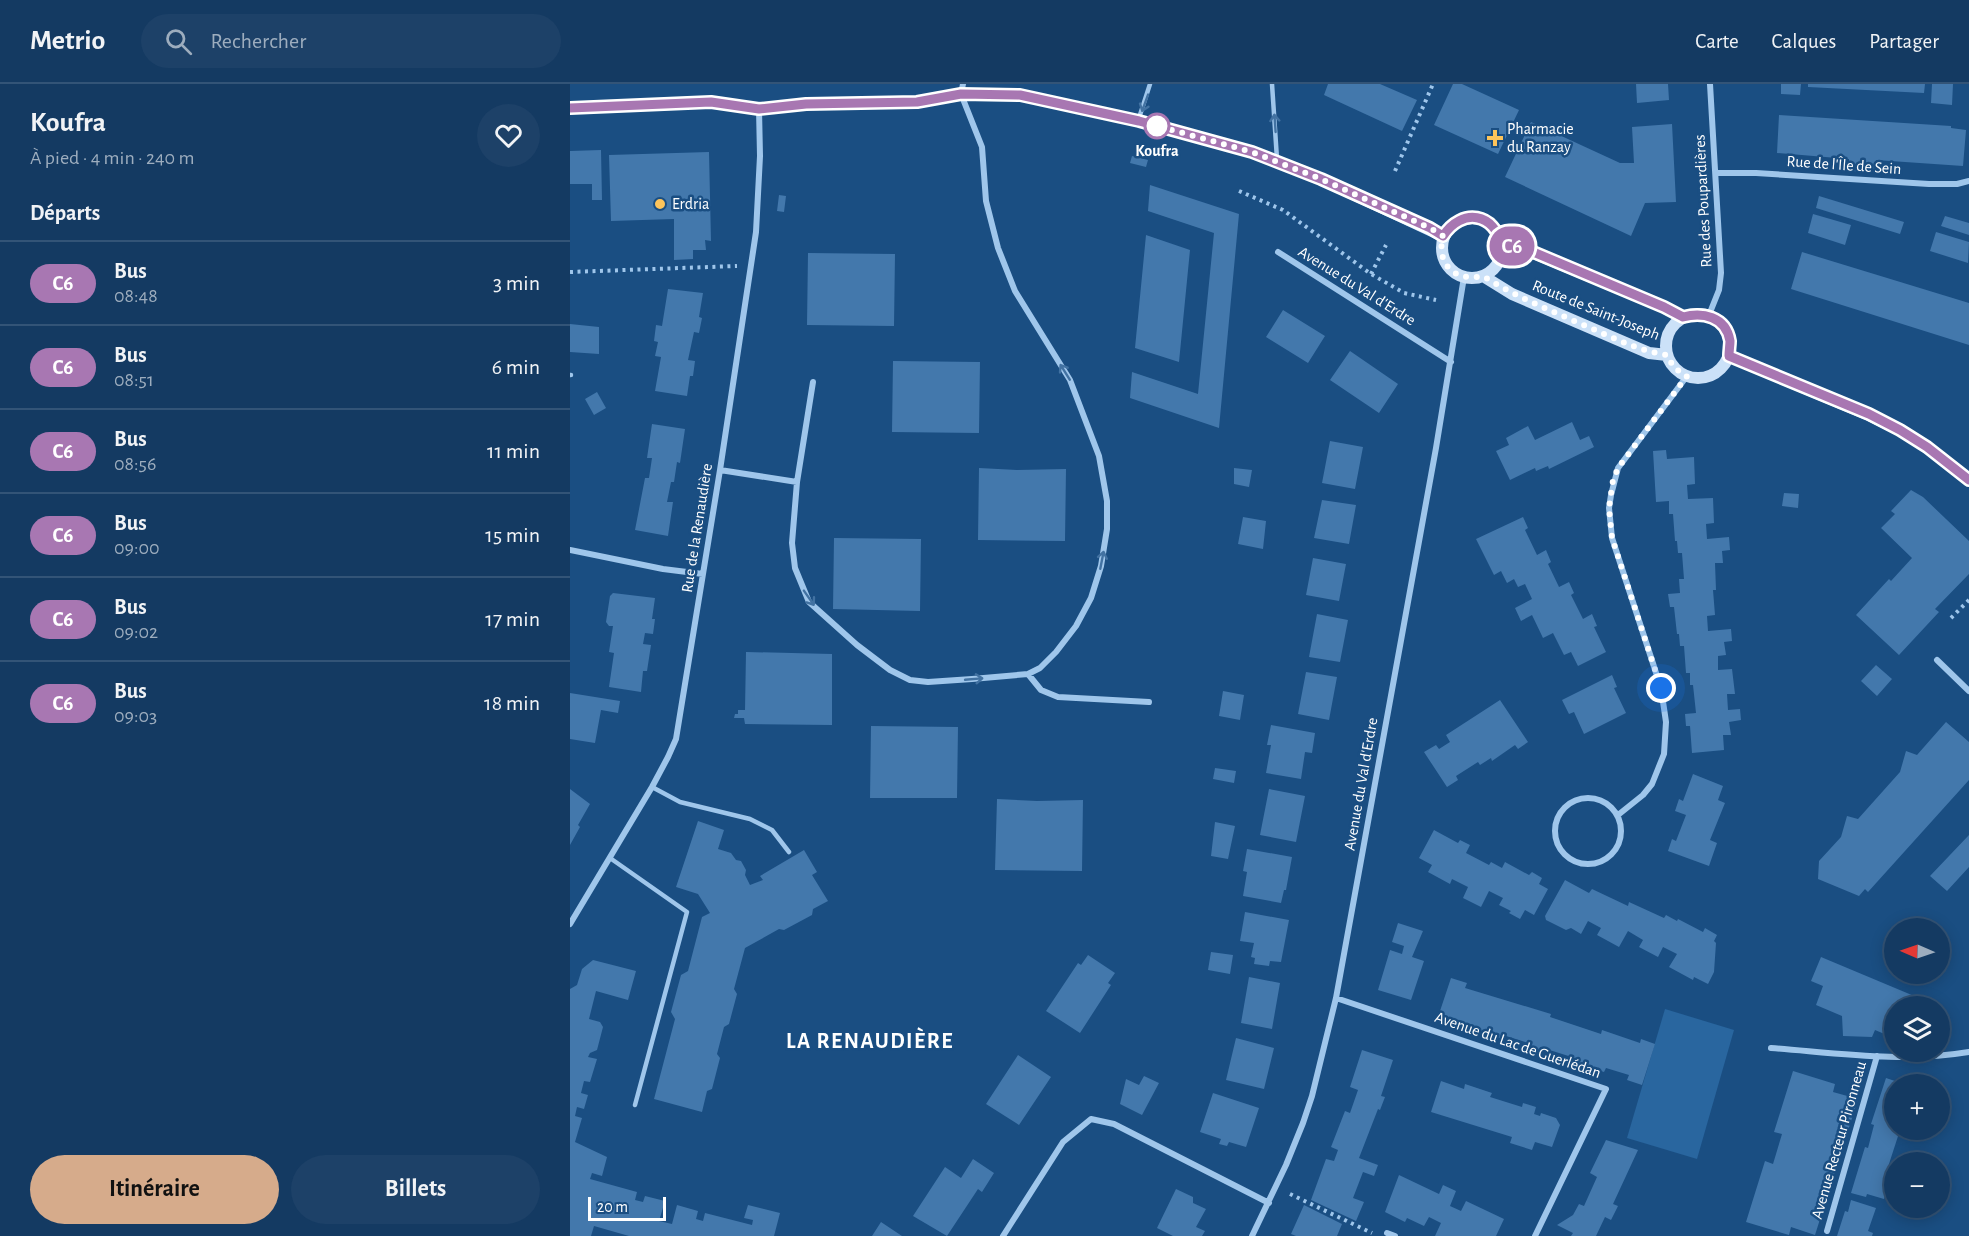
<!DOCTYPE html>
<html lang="fr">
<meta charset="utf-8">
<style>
:root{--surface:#143a62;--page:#1d4168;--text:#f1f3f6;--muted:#9dadbe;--line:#335477;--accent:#d6ab8b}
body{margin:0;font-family:"Alegreya Sans",sans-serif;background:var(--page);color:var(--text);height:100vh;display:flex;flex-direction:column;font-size:22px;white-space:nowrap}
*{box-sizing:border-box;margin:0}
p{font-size:20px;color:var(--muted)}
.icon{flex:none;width:33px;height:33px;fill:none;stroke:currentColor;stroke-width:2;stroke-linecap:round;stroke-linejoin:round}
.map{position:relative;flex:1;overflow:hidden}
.side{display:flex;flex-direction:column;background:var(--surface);width:570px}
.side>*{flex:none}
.badge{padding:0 12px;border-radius:20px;font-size:21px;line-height:39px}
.needle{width:39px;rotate:272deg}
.fabs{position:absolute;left:1314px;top:834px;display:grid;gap:12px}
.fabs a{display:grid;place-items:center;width:66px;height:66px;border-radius:50%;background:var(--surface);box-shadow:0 3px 15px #0003,0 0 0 2px var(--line);font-size:30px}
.scale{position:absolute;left:18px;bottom:15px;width:78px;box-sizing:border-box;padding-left:6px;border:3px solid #fff;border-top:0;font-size:16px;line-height:21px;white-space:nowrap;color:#fff;-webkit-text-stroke:4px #1a4e82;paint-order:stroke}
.you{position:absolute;width:30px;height:30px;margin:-15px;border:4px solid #fff;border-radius:50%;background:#1a73e8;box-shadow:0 0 0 9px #1a73e833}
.map>.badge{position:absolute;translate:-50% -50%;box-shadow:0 0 0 3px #fff}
h2{padding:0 30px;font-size:22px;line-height:54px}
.round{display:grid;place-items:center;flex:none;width:63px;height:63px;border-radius:32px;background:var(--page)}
.headline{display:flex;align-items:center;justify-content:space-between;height:102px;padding:0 30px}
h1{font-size:28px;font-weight:700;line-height:45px}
.button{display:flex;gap:12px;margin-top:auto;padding:12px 30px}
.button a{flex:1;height:69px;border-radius:36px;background:var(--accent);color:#111;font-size:24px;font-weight:700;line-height:69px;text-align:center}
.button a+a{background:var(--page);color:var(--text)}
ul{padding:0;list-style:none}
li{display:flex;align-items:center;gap:18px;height:84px;padding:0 30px;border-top:2px solid var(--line)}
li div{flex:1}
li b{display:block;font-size:22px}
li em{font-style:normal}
li .badge{min-width:66px;font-weight:700;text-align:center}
header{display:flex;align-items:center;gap:36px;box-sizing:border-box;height:84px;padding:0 30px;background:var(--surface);border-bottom:2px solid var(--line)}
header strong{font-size:28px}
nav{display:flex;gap:33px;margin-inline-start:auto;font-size:21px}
.search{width:420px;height:54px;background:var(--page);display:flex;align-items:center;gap:15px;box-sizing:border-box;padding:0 21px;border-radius:33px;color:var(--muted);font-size:22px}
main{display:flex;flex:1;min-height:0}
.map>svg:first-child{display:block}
.green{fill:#29669f}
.building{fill:#4378ac}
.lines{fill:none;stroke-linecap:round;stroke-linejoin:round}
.path{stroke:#9fc6eb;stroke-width:4;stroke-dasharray:3 4.5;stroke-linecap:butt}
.lane{stroke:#9fc6eb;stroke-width:4.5}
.street{stroke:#9fc6eb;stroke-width:6}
.secondary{stroke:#cbe1f8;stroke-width:12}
.oneway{stroke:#4272a2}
.line-casing{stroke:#fff;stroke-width:14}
.line{stroke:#a877b2;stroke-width:9}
.walk{stroke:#fff;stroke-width:6;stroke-dasharray:0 10.8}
.stop-dot{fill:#fff;stroke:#a877b2;stroke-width:3}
.poi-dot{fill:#fdc45b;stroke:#1a4e82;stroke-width:2}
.labels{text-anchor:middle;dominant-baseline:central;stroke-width:5;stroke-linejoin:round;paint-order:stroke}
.poi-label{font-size:16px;fill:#fff;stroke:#1a4e82;text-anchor:start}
.stop-label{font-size:16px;font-weight:bold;fill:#fff;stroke:#1a4e82}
.street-label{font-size:16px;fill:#fff;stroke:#1a4e82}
.district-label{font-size:22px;font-weight:bold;letter-spacing:1.5px;fill:#fff;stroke:#1a4e82}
</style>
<header>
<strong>Metrio</strong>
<div class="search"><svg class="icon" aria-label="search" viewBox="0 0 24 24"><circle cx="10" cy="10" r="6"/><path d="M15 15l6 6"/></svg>Rechercher</div>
<nav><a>Carte</a><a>Calques</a><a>Partager</a></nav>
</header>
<main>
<section class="side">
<div class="headline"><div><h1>Koufra</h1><p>À pied · 4 min · 240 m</p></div><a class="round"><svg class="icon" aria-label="heart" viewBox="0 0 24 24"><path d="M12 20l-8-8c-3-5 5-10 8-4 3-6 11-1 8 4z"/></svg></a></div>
<h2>Départs</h2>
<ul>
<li><span class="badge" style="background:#a877b2;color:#fff">C6</span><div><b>Bus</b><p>08:48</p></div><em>3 min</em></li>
<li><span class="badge" style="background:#a877b2;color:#fff">C6</span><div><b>Bus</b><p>08:51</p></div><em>6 min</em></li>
<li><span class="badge" style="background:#a877b2;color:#fff">C6</span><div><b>Bus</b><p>08:56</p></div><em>11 min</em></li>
<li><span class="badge" style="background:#a877b2;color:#fff">C6</span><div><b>Bus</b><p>09:00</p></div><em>15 min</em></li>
<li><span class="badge" style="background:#a877b2;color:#fff">C6</span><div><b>Bus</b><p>09:02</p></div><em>17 min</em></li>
<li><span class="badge" style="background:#a877b2;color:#fff">C6</span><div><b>Bus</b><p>09:03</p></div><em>18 min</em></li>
</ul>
<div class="button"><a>Itinéraire</a><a>Billets</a></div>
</section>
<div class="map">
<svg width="1399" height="1152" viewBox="0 0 1399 1152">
<rect width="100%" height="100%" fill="#1a4e82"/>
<path class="green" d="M1095,925L1164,946L1127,1075L1057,1054Z"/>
<path class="building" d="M758,0H810L847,16L832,47L754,11Z
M883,0H892L949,26L928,70L864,41Z
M1066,0H1098L1099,16L1067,19Z
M1211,0H1231L1230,11L1211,10Z
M1238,0H1355L1354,9L1238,3Z
M1362,0H1383L1382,21L1361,19Z
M1209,31L1381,42V44L1396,46L1393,82L1306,76L1305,88L1279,87V75L1207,69Z
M961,38L1050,79H1064L1062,43L1102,40L1106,118L1075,119L1061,152L935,93Z
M31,66L32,116H22V100H0V67Z
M139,68L141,157L135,156L136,166H123V175L104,176V135L41,137L39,71Z
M562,72L578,76L576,83L560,79Z
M580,101L669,130L649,344L560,314L562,288L628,310L644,149L578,127Z
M209,111L216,112L214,128L207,127Z
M1249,112L1334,138L1330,150L1246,124Z
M1243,130L1281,141L1275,161L1238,149Z
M1375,132L1399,139V151L1371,142Z
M1366,148L1399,158L1398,179L1360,167Z
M576,151L620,166L609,278L565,264Z
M1232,168L1399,219V261L1221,205Z
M238,169L325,170L324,242L237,241Z
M98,205L133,209L129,233L132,234L129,249L124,248L118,276L125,277L123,292H120L117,312L85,307L91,273L85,272L88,258L84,257L86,241L92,242Z
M713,226L755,252L738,279L696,253Z
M0,240L29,243V270L0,268Z
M780,267L828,300L809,329L760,296Z
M323,277L410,278L409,349L322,348Z
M27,308L36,324L24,331L15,315Z
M1002,338L1010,356L1019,352L1024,363L979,385L978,382L966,387L965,384L940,396L926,367L939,361L936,354L958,342L965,356Z
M82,340L115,345L110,379L107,378L104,398H101L97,418H103L98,452L65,446L75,394H79L82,374H77Z
M760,357L793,363L785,405L752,399Z
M1096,366L1097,375L1124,373L1125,400L1117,401L1118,415L1143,414L1144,439L1136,440L1137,455L1159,453L1160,466L1152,467L1153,479H1145L1146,506H1143L1145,531L1137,532L1138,547L1161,545L1162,557L1154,558L1156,571L1148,572V586L1162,585L1165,610H1157L1158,626L1170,625L1171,636L1159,638L1161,651H1153L1154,666L1122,669L1120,642H1116L1115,630L1126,629L1123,601H1120V589H1116L1114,562H1110L1109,550H1107L1104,523H1100L1098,510L1110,509L1109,495H1114L1112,469H1108L1107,457H1105L1103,430H1099V417L1086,418L1083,367Z
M409,384L447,386L496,385L495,457L408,456Z
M664,384L682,386L679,403L664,400Z
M1341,406L1353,413L1399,457V490L1365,525L1369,528L1329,571L1286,531L1319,495L1321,497L1342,474L1311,444L1325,430L1321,427Z
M1214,409L1229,410L1228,424L1212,422Z
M752,416L786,421L779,460L744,454Z
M673,433L696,437L693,465L668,460Z
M953,433L958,444L955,446L967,471L976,466L981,478L978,480L989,503L999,498L1004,509L1001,511L1013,535L1022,530L1027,542L1024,543L1036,568L1008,582L1001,568L994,571L983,549L973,554L962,531L951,537L945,524L962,515L955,500L948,503L944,495L937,499L931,487L924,491L906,455Z
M264,454L351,455L350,527L263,525Z
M743,474L776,480L769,517L736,511Z
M43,509L85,514L82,535H85L83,550L75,549L73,560L81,561L77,587H73L71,608L39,603L44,569L39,568L43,542H39L36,538L40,512Z
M747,530L778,536L770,578L739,573Z
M176,568L262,570V641L175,640L174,634H164L165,630H168V626H175Z
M1306,581L1322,595L1307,612L1291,597Z
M736,588L767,593L759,636L728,630Z
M1042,591L1047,603L1044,604L1056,629L1014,650L1004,628L999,630L992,616Z
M653,607L674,611L670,636L649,632Z
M0,609L50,617L48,629L31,626L25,659L0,655Z
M930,616L958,658L948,665L945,661L922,677L921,674L910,681L908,678L886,692L888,696L877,703L854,668L866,661L869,665L880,658L876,651Z
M1376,638L1399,658V696L1298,808L1295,805L1289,812L1248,795L1249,777L1271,753L1277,732L1288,735L1330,688L1336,667L1347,671Z
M701,641L745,649L742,669L735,668L731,695L696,689L701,661H697Z
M301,642L388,643L387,714H300Z
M645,684L666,687L664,699L643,695Z
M1123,690L1153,702L1148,716L1155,719L1140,756L1147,759L1139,782L1098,767L1102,755L1106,757L1116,731L1105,727L1109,715L1113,717Z
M0,705L20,720L8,741L10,743L0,761Z
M699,705L735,712L726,758L690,751Z
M427,715L467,717L513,716L512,787L425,786Z
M128,737L154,746L148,765L161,769L166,776L171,777L176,786L175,791L180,801L193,796L190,792L234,766L247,788L242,791L258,817L243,825L242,831L214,846L209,845L175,864L164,905L167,910L159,940L154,943L147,970L150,974L142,1005L137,1007L132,1028L84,1015L105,935L101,928L111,891L118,887L132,833L140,829L128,810L106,803Z
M645,738L665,742L658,775L641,772Z
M864,746L888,759L890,756L900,761L896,769L919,781L921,778L932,784L935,778L959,791L962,788L972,794L969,800L978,805L964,831L955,826L950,835L939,829L941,827L929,821L933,814L919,807L911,823L893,814L898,803L882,795L880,800L858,788L862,781L849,774Z
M1399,751V783L1377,807L1360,792Z
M677,765L722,773L716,806H714L711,819L673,812L677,788L673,787Z
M995,796L1019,809L1022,805L1058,822L1059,818L1094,834L1096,831L1107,837L1108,835L1133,848L1135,844L1147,851L1144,857L1146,859L1144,888L1138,900L1124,893L1123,896L1099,883L1107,870L1093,863L1088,873L1069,863L1073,856L1058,847L1049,863L1027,851L1031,844L1018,837L1011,850L1001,844L996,846L976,836L975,832Z
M675,828L719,836L711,878L700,877L699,882L684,880L685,874L681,873L684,859L670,857Z
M828,839L853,847L842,873L854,877L841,916L808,906L820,866L832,870L834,862L822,858Z
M641,868L663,871L660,890L638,886Z
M518,871L545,889L538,899L541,901L510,949L476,927L508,879L511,881Z
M1251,873L1368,922H1324V954L1305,946L1302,953L1273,952L1272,932L1246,921L1253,902L1241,897Z
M23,876L66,887L58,916L26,907L19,935L30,938L33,943L27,966L20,969L18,973L27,975L20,998L14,997L11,1009L18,1011L14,1025L7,1023L5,1032L12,1034L5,1058L37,1073L32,1092L22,1089L20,1095L67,1108L65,1116L73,1118L75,1112L95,1117L89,1137L102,1140L107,1121L128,1127L126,1135L133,1137L135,1129L182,1141L183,1136L174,1134L178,1121L210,1129L204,1152H59L24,1142L21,1152H0V905L7,901L12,885Z
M679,893L710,899L702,945L671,939Z
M881,894L897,899L895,904L981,930L980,933L1031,950L1032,946L1070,959L1071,955L1085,960L1072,1001L1057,996L1059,991L1036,984L1034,988L1006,979L1008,975L970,963L969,967L957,963L958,959L933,951L932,955L906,947L907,943L869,930Z
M666,954L704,964L694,1005L656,996Z
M792,966L823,976L811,1012L815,1013L810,1026L808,1025L789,1074L808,1081L804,1092L793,1088L783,1114L794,1118L786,1137L741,1116L756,1075L764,1077L768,1066L761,1063L775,1027L780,1029L788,1006L780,1003Z
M448,971L481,993L449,1041L416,1020Z
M1223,987L1265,1000L1263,1008L1288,1015L1245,1151L1221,1143L1219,1151L1176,1138L1195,1077L1203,1080L1212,1050L1204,1048Z
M574,992L589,999L572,1031L550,1020L556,995L569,1001Z
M1316,994L1334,1000H1324V1046H1330L1318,1083L1323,1085L1314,1115L1297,1110L1296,1113L1281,1109L1295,1063L1298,1064L1304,1041L1301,1040Z
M871,997L894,1005L895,1000L922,1009L920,1013L952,1023L953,1019L966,1023L964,1030L970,1032L971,1029L986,1034L990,1041L982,1063L965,1058L962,1066L940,1059L942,1053L861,1028Z
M643,1009L689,1024L676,1063L659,1058L657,1062L649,1060L651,1055L630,1048Z
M1036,1056L1068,1066L1043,1120L1048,1122L1041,1136L1035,1133L1026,1152H1001L1003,1149L987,1141L1003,1131L1009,1120L1014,1122L1027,1093L1020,1089Z
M403,1075L424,1089L412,1108L408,1105L377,1152L343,1132L375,1083L391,1094Z
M829,1091L869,1110L873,1101L886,1107L880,1122L891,1127L896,1117L934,1135L926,1152H865L871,1139L859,1133L854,1142L837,1134L835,1138L815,1128Z
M606,1105L623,1113V1119L636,1125L626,1143L635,1147L632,1152H603L587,1144Z
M1281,1116L1306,1124L1298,1147L1303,1149L1302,1152H1267L1275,1127L1278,1128Z
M734,1121L772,1140L767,1152H726L721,1150Z
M311,1138L332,1152H302Z"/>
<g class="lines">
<path class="path" d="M825,87L863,0
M669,107L713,126L801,190L834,209L866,216
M0,188L167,182
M801,190L816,161
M1381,534L1399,516
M720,1110L802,1149"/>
<path class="lane" d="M702,0L707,75
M569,34L580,0
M0,291H1
M82,703L110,718L180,735L202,746L219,768
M40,774L117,828L65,1021"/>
<path class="street" d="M1146,89H1186L1359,100H1387L1399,97
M708,168L881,278
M1139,231L1149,206L1151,189L1140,0
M243,298L227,398L222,459L225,484L239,518L287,561L320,586L340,596L358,598L402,595L458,590L470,584L486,568L506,542L521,514L531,482L537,445V417L529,372L500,296L445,207L428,164L416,117L412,63L391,10L393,0
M150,386L227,398
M0,466L93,485L133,490
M1367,576L1399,607
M458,590L471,606L488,613L579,618
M985 747a33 33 0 1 1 66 0a33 33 0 1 1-66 0Z
M1048,731L1073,711L1082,700L1094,670L1096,638L1091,604L1042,454L1039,424L1041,411L1048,384L1117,292
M0,840L82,703L98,673L106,655L150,386L186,148L190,72L189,25
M766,914L1036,1005L965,1152
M1201,964C1267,969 1334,979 1399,968
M1257,1147L1307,972
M817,1149L825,1152
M433,1152L493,1058L521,1035L544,1040L699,1119
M682,1152L716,1081L733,1039L742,1012L766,914L866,364L894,193"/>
<path class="secondary" d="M0,24L141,18L189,25L236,20L347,18L391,10L450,11L569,37L682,68L751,95L873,152
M872 164a30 30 0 1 1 60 0a30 30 0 1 1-60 0Z
M932,162L949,163L1094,223L1113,233
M913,192L942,210L1079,269L1097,271
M1096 262a32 32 0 1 1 64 0a32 32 0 1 1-64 0Z
M1159,272L1299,331L1330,346L1357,363L1399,396"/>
</g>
<defs><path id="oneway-shaft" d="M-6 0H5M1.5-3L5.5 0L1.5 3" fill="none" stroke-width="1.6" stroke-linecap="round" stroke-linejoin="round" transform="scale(1.5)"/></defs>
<g class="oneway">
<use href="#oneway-shaft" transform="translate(575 19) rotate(110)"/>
<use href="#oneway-shaft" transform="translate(705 39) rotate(-94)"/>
<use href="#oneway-shaft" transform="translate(495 288) rotate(-122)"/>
<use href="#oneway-shaft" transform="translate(532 476) rotate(-79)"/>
<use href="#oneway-shaft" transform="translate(239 514) rotate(55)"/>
<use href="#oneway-shaft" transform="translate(404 595) rotate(-5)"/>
</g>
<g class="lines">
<defs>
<path id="line" d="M0,24L141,18L189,25L236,20L347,18L391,10L450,11L569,37L682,68L751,95L860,144L873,152C892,123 925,129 932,162H949L1094,223L1113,233C1132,228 1156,232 1160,257C1160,261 1159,267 1159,272L1299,330L1330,346L1357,363L1399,396"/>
</defs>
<use href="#line" class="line-casing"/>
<use href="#line" class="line"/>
<path class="walk" d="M587,42L584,41L682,68L751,95L860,144L873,152C866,180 884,198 913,192C946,213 982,227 1018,243C1044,254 1069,267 1097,271L1104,284L1117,292L1048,384L1043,396L1039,424L1042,454L1091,604"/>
</g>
<circle class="stop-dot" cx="587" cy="42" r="12"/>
<g class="poi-dot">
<path d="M922 45h6v6h6v6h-6v6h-6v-6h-6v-6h6z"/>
<circle cx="90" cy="120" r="6"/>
</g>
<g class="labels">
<g class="poi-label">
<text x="937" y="45">Pharmacie<tspan x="937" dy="18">du Ranzay</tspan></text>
<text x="102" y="120">Erdria</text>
</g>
<g class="stop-label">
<text x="587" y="67">Koufra</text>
</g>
<g class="street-label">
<text transform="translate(1274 81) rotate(4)">Rue de l'Île de Sein</text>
<text transform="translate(1133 117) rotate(-93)">Rue des Poupardières</text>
<text transform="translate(787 202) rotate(32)">Avenue du Val d'Erdre</text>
<text transform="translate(1026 226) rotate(22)">Route de Saint-Joseph</text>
<text transform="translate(127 444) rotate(-81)">Rue de la Renaudière</text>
<text transform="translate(791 700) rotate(-80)">Avenue du Val d'Erdre</text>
<text transform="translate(948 961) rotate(19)">Avenue du Lac de Guerlédan</text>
<text transform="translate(1269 1056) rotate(-74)">Avenue Recteur Pironneau</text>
</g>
<g class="district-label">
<text x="300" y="957">LA RENAUDIÈRE</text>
</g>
</g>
</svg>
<div class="fabs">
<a><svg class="needle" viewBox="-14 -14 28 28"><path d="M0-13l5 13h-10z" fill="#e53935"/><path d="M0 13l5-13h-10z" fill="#9dadbe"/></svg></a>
<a><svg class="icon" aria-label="layers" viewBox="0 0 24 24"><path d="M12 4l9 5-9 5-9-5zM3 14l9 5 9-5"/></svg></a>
<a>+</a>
<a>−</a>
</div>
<div class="scale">20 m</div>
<div class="you" style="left:1091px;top:604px"></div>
<b class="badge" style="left:942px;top:162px;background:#a877b2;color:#fff">C6</b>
</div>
</main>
